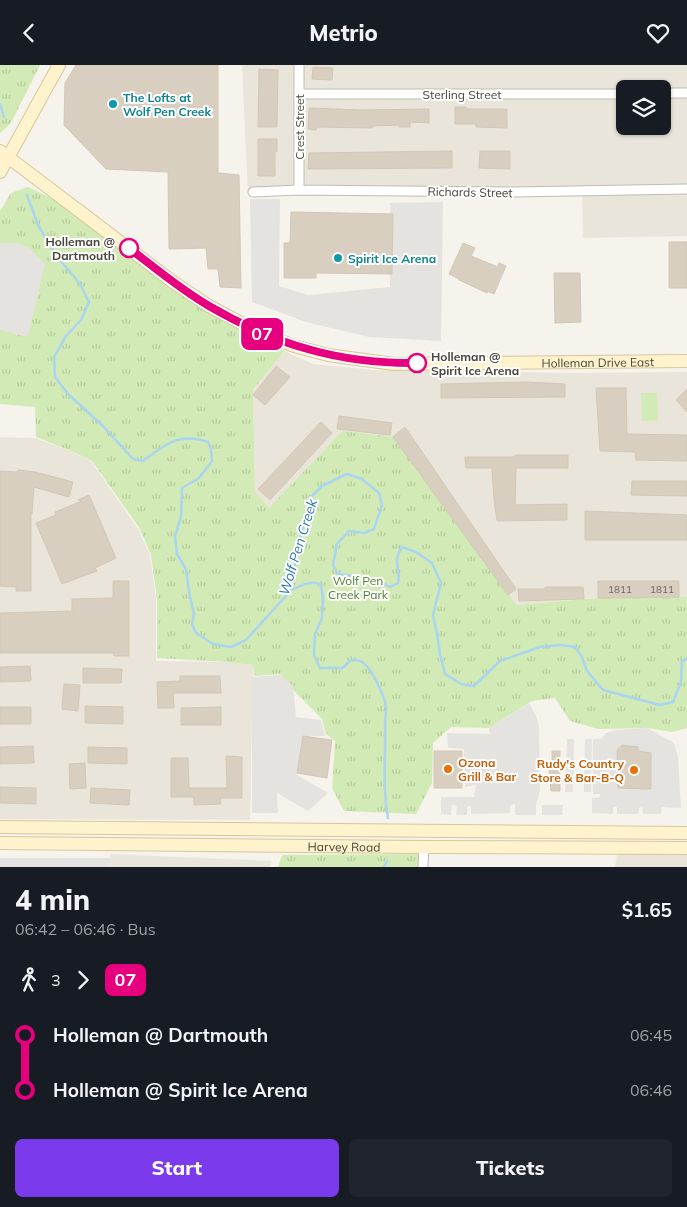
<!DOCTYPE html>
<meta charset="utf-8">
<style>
:root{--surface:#171b24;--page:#20242c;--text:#f1f3f6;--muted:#9ea1a6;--accent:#7c3aed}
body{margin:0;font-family:Mulish,sans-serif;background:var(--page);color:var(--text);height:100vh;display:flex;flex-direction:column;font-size:19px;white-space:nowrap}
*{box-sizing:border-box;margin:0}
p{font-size:16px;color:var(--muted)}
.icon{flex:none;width:28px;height:28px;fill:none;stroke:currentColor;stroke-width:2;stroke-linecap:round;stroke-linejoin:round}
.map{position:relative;height:802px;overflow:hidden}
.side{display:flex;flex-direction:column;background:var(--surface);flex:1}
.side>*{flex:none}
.badge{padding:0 10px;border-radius:8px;font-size:18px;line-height:32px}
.fabs{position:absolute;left:616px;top:15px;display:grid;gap:10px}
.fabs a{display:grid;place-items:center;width:55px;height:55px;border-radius:8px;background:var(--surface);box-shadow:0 1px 4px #0004;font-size:25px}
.map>.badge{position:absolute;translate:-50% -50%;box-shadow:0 0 0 2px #fff}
.legs{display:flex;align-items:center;gap:8px;height:55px;padding:0 15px;font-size:16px}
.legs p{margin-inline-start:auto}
.head{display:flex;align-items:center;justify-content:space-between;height:85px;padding:0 15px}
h1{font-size:28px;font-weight:800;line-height:38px}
.cta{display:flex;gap:10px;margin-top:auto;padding:10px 15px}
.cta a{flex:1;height:58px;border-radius:8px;background:var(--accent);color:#fff;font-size:20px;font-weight:800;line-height:58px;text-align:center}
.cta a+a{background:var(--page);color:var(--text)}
ul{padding:0 15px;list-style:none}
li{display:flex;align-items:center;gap:18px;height:55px;font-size:19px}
li i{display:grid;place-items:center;width:8px;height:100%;margin:0 6px;background:currentColor}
li i::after{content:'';width:12px;height:12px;margin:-6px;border:4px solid;border-radius:50%;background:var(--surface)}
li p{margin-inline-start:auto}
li:first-child i{background:linear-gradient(#0000 50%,currentColor 0)}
li:last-child i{background:linear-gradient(currentColor 50%,#0000 0)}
header{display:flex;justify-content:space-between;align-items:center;height:65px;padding:0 15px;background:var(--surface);font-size:22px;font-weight:800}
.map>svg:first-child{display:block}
.residential{fill:#eae5da;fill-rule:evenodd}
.grass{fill:#d2eab5}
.park{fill:url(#park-tufts)}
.parking{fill:#e5e3e0}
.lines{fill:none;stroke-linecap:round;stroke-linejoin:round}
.stream{stroke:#a9d4f2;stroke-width:2.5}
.building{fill:#d8cfc1;stroke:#d3c7b4}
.street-casing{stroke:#c2bbae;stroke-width:11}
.secondary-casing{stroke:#d6c79b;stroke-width:14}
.street{stroke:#fff;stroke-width:9}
.secondary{stroke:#fff3cd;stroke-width:12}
.line-1-casing{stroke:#fff;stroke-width:11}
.line-1{stroke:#e6007e;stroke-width:8}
.culture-dot{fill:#0f9aa8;stroke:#fff;stroke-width:2}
.stop-1-dot{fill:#fff;stroke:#e6007e;stroke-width:2.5}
.food-dot{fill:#e8710a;stroke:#fff;stroke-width:2}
.labels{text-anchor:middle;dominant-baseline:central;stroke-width:4;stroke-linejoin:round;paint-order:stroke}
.number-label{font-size:10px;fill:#6e675b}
.street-label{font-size:12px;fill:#4b4439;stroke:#fff}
.culture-label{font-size:12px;font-weight:bold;fill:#0d838f;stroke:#fff;text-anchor:start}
.stop-label{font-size:12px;font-weight:bold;fill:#4b4439;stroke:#fff;text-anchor:end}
.park-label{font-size:12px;fill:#4a7f2a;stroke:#fff}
.food-label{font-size:12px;font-weight:bold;fill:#c56008;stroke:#fff;text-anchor:start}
.water-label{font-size:14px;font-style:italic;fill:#2e7ab2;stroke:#fff}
</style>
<header><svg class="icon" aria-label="back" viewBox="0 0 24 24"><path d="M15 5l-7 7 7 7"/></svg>Metrio<svg class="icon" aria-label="heart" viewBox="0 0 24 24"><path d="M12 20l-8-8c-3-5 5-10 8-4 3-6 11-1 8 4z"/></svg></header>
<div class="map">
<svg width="687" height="802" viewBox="0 0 687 802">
<defs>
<pattern id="park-tufts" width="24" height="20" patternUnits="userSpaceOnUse" patternTransform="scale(1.25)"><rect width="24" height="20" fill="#d2eab5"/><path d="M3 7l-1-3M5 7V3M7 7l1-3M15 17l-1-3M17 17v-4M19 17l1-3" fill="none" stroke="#b6ca9c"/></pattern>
</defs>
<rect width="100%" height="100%" fill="#f6f3ec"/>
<path class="residential" d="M242,0H687V171L583,173L582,128L248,131ZM625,24H662V61H625Z
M284,286L313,299L375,305L572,308L687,307V532L592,533L516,540L342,366L269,443L255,426L253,325Z
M0,372L35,373L68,385L91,396L138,464L150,490L156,534V596L227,597L253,600L250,755L0,754Z
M110,789L272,796L270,802H111Z
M617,789H687V802H615Z"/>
<path class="grass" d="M641,328H657L658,355L642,356Z"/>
<path class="park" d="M0,0H40L12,56L6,63L0,68Z
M28,122L53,134L129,191L243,266L284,286L253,325L255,426L269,443L342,366L393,372L516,540L598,533L687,532V663L672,667L647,663L598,664L570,656L555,633L532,636L489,663L451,662L433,678L432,718L416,749L344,746L332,723L335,676L326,669L322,654L296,628L280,609L254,611L253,600L227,597L157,593V534L151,490L140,464L92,396L69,385L36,372L35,342L0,339V146L11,128Z
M418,789V802H278L282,790Z"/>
<path class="parking" d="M250,134H280L279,221L308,230L390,222V138L443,137L441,276L369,272L306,257L252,237Z
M0,178H17L28,182L45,199L29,267L26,272L0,265Z
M280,610L293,621L296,652L321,655L325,671H303L297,710L328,728L308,746L277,728L278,748H252V612Z
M529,638L537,653L539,662L540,726L536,740V750H515V739L510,740V748L471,749V741H467V750H456L457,741L452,740L451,750L441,749V732H474L476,720L465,722L464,684L448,683L447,668L490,669L489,663Z
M647,663L674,678L678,692L681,743L662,742L661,749H643L642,742L639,743L638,749H617V742H613V749L592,748V733L600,732V729H593V674H601L606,668L616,665Z
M567,674H574L573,727H565Z
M585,674H592L591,727H584Z
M542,740H563L562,750H542Z
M0,793H110L111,802H0Z"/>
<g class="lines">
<path class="stream" d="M0,39L4,52
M27,130L38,160L55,189L80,219L89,237L81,255L66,271L54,292L55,312L68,329L103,361L133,394L143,396C166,379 179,367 208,377L211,384L212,396L199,413L182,423L181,452L175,471L177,489L186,504L189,527L194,549L192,559L196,568L213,579L231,582L246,575L285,532L289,526L304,456L312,431L322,421L347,409L362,414L379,428L382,440L374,464L364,468L349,466L337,479L333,500L338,509L375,514L390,522L398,518C401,503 392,496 402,482L416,487L432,498L441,518L433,550L437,568L440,589L445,609L461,619L474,621L500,596L540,582L560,580L575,582L582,592L587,606L603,625L660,640L673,637L681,617L682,596L687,594
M289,526C298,522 312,514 321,520L323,534L322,553L315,569L314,590L320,603H343C349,596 352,592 362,597C371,602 382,627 385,637C387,644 385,653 385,660C386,693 382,720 388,753
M384,802L387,796"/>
</g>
<path class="building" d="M76,0H218V108L239,110L241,223L220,222L218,204H208L206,183L169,184L168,107L106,104L64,60L65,18Z
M313,2L333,3L332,15L312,14Z
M259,4L278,5L277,62H258Z
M455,42H466V44H507V63L476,62V59H455Z
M309,43L361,45L429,44V58L410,57V62H399V60L372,61V63L317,62L316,65L308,64Z
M258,74H277V87L275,86V111H258Z
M452,86V103L308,104L309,88Z
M480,86H510V104L479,103Z
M291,147L393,149L392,209L316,208V213H284V178H290Z
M669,177H687V223H669Z
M463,178L475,183L471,191L498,202L499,198L506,201L494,229L487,226V228L459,215V214L449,209Z
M554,208H580L581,257L555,258Z
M276,301L290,312L265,340L253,330Z
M525,317L565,319V332L441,333V319Z
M596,323H626L627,369L687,370V396L636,395L635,387L600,386Z
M687,324V347L676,335Z
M339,351L392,358L390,370L337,364Z
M321,357L332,368L270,435L258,424Z
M405,362L516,524L508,530L393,372Z
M515,390H568V403H516L515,440L567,439V455L497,456L494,434L492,403H466L465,392H515Z
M18,405L35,407L73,417L69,432L34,422L32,449L31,447V526H16V522L0,521V406L18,407Z
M632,416H687V431L631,430Z
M89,430L116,493L95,503L97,506L62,519L36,458L56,450L55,447L82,436L78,435Z
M585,446L687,450V475H585Z
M113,516H129V591H114V588H0V548L72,546V534L113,533Z
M598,516H679V532L598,533Z
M545,522H583L584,534L519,536L518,524H545Z
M30,601L31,616L0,617V602Z
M83,603L122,604L121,618H83Z
M180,611H220L221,628H173L174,643H158L157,617L180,616Z
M64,619L80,620L78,646L62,644Z
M85,641L123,642V659L85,658Z
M0,642H31V659H0Z
M221,642V660H181V643Z
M303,671L332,675L327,713L297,708Z
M622,680L638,682V686L651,688V724L618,723L617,685Z
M33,681L34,698L0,699V682Z
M88,682L127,683V699L88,698Z
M434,686H462V723H434Z
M552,686H560V726H551L549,704H552Z
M226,691L242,692V733H220L221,739L194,740V732H171V693H188L189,723H227Z
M85,698L86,723L70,724L69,699Z
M0,722L36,723V739L0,738Z
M91,723L130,725L129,740L90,738Z"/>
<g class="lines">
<defs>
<path id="street" d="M662,28H687
M299,29H625
M299,125V0
M253,127L299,125L514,127L687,124
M423,802L424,782"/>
<g id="secondary">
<path id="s1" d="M0,86L173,217L209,241L260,268L294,281L328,290L394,299L687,296"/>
<path d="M0,107L59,0"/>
<path d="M0,762L687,768"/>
<path id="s2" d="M0,778L424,782L687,783"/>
</g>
</defs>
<use href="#street" class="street-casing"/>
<use href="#secondary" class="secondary-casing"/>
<use href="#street" class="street"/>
<use href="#secondary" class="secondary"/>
</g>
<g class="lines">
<defs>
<path id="line-1" d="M129,183C155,203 181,225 209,241C276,280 340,299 417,298"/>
</defs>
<use href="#line-1" class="line-1-casing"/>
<use href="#line-1" class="line-1"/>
</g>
<g class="culture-dot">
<circle cx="113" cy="39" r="5"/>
<circle cx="338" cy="193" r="5"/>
</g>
<g class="stop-1-dot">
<circle cx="129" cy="183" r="9"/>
<circle cx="417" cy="298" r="9"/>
</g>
<g class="food-dot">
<circle cx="448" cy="704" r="5"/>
<circle cx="634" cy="705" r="5"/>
</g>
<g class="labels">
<g class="number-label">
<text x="620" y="524">1811</text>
<text x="662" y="524">1811</text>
</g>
<g class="street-label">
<text x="462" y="29">Sterling Street</text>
<text transform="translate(299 62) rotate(-90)">Crest Street</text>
<text transform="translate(470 127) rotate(1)">Richards Street</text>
<text stroke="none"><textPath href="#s1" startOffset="660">Holleman Drive East</textPath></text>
<text stroke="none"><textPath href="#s2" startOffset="344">Harvey Road</textPath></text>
</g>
<g class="culture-label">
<text x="123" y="32">The Lofts at<tspan x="123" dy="14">Wolf Pen Creek</tspan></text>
<text x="348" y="193">Spirit Ice Arena</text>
</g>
<g class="stop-label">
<text x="115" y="176">Holleman @<tspan x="115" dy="14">Dartmouth</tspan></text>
<text x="431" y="291" text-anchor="start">Holleman @<tspan x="431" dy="14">Spirit Ice Arena</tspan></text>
</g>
<g class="park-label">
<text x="358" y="515">Wolf Pen<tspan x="358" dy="14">Creek Park</tspan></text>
</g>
<g class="food-label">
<text x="458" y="697">Ozona<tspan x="458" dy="14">Grill &amp; Bar</tspan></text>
<text x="624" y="698" text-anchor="end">Rudy's Country<tspan x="624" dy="14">Store &amp; Bar-B-Q</tspan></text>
</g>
<g class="water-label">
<text transform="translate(298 482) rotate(-73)">Wolf Pen Creek</text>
</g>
</g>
</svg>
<div class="fabs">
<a><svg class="icon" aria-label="layers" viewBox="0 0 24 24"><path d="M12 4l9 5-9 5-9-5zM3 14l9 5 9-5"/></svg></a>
</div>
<b class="badge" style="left:262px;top:269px;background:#e6007e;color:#fff">07</b>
</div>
<section class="side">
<div class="head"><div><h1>4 min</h1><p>06:42 – 06:46 · Bus</p></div><b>$1.65</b></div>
<div class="legs"><svg class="icon" aria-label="walk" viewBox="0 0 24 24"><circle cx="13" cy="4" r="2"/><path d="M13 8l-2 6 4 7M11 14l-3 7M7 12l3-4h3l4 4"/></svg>3<svg class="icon" aria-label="forward" viewBox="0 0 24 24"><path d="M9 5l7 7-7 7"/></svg><b class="badge" style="background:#e6007e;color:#fff">07</b></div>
<ul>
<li><i style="color:#e6007e"></i><b>Holleman @ Dartmouth</b><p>06:45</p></li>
<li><i style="color:#e6007e"></i><b>Holleman @ Spirit Ice Arena</b><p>06:46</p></li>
</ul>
<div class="cta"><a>Start</a><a>Tickets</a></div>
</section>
